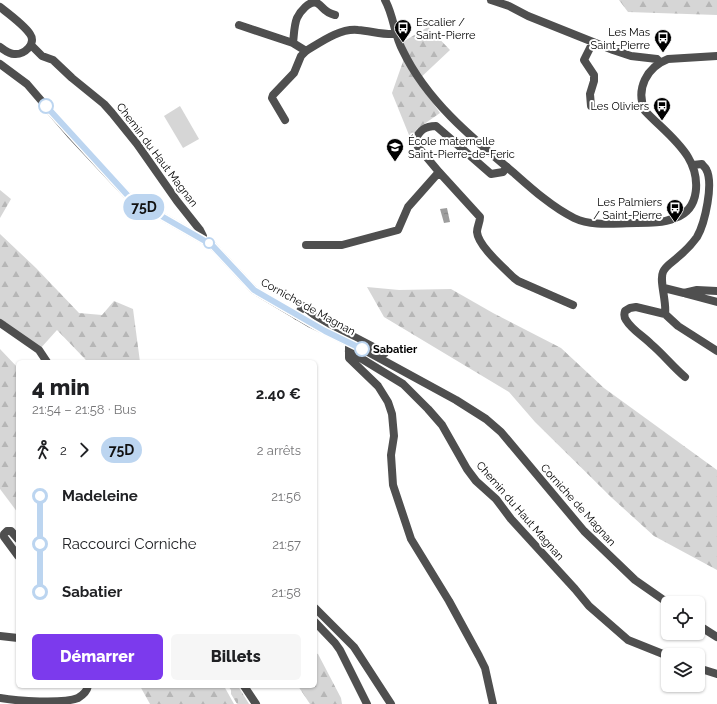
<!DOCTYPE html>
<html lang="fr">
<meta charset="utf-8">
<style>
:root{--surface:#fff;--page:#f6f6f6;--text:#202124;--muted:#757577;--accent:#7c3aed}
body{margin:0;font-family:Raleway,sans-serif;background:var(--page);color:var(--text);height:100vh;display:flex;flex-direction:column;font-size:15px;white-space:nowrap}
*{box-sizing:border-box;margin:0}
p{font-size:13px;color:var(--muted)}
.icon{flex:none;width:22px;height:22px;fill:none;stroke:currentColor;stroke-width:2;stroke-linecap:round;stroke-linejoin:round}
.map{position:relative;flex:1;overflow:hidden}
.panel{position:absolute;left:16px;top:360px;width:301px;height:328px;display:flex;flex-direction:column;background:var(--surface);border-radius:6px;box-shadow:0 1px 3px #0004}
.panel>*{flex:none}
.badge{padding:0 8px;border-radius:13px;font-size:14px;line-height:26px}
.buttons{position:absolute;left:661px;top:596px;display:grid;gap:8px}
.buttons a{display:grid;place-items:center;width:44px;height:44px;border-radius:6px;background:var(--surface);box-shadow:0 1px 3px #0004;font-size:20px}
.map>.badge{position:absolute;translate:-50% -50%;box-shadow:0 0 0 2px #fff}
.legs{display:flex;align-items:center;gap:6px;height:44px;padding:0 16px;font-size:13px}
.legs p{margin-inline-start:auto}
.headline{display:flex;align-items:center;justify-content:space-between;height:68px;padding:0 16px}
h1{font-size:22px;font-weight:800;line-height:30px}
.action{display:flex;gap:8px;margin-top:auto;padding:8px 16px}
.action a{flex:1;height:46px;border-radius:6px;background:var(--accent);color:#fff;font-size:16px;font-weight:800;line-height:46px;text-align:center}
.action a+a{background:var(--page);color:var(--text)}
ul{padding:0 16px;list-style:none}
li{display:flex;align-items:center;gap:14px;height:48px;font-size:15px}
li i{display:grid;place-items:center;width:6px;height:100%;margin:0 5px;background:currentColor}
li i::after{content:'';width:10px;height:10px;margin:-5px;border:3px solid;border-radius:50%;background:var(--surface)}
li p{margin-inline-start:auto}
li:first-child i{background:linear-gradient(#0000 50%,currentColor 0)}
li:last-child i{background:linear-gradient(currentColor 50%,#0000 0)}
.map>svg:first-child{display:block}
.forest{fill:url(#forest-firs)}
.cemetery{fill:url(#cemetery-stones)}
.pitch{fill:#d6d6d6}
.water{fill:url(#water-ripples)}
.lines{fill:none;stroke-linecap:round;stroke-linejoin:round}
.minor{stroke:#4f4f4f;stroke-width:8}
.tertiary{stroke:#4f4f4f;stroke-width:8}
.line-1-casing{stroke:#fff;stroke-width:9}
.line-1{stroke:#bcd5f0;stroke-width:6}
.stop-1-dot{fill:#fff;stroke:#bcd5f0;stroke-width:2}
.labels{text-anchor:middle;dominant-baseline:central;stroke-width:4;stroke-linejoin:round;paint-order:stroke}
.poi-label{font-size:11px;fill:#000;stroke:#fff;text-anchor:end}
.street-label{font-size:11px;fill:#000;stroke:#fff}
.stop-label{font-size:11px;font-weight:bold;fill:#000;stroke:#fff;text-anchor:start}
</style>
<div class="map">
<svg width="717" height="704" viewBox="0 0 717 704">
<defs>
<pattern id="forest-firs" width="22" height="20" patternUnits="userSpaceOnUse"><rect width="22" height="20" fill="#d6d6d6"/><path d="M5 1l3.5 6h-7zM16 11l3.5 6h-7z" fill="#b6b6b6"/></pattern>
<pattern id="cemetery-stones" width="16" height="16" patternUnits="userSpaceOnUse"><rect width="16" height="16" fill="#d6d6d6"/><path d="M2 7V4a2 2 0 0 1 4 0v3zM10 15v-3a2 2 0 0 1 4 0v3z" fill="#b6b6b6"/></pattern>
<pattern id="water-ripples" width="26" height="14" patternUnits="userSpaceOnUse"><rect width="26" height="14" fill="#9d9d9d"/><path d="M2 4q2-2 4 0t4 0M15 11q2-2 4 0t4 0" fill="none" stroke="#858585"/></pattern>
</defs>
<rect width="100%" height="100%" fill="#fff"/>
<path class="forest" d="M619,0H717V15L628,12Z
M428,27L450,50L417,81L440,113L417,129L411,140L392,93L406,53L401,43Z
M0,190L11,199L0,218Z
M0,234L36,268L79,313L102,315L114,301L133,309L140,362H87L85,359L57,330L39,350L0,323Z
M367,287L399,290L451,289L493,313L561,348L604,388L717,470V570L654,536L612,498L535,422L509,392L384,317Z
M0,349L18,368V513L0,489Z
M315,653L318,654L341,698L342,704H310L298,686H315Z
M140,686H224L234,704H150Z"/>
<path class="cemetery" d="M228,686H238L249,704H237L231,694V690Z"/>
<path class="pitch" d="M180,106L199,139L183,148L164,116Z"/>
<path class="water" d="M447,208L450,222L444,223L440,209Z"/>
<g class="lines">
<path class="minor" d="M491,0L509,6L528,16L613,50L631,56L657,59L660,62
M335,15C323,12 324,7 317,3C309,0 300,12 297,18C294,25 294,35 293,43L306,51C321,42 340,28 358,30C371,31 383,35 396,34
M239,25L293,43
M31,45L42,56L53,60L72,78L104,104L112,113L137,144L177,201L200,230L203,236L202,239
M591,106L590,94L594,81V75L584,60L593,42
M285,120L272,98L273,95L294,73L301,56L306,51
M507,167L503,172L491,174L436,126C425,126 420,130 415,140L418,147L439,172L480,217C480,222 477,227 477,232C478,246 504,268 514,278L518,281L573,305
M306,245H342L398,230L408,207L439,172
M664,288L684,293L697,290L717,291
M687,294L717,302
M665,314C667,302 659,281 663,272C666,265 673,262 678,257C684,252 692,244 697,237C705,223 714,183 706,169C705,167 703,166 702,164L693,165
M297,316L303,306L318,318L385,353
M0,323L39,350L47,362
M349,347V358L378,386L388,402L392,414L394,436L391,455L393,485L411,539L449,601L479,656L485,668L493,704
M349,351L403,384L428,409L442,425L467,469L476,481L496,499L511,519L575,589L589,606L628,640L668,656
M685,377C673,367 663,354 651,344C643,336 632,330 626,320C624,317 624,314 625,311L630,308L636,307L665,314L678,326L717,351
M18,539L11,531H7L4,534V537L18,556
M315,608L354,647L391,704
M315,622L335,643L340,650L367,704
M0,636L18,638
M698,668L717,674
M244,686L256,704
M0,698C17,701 63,704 78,698C83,695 87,691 88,686"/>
<path class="tertiary" d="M385,0C394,16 394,35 403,51C427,101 472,138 514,173C532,189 552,207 574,218C593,227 616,223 637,223C650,223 663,223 675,218C701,209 700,177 688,157C677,139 659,126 645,111C635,89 647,67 668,59L717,56
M0,7C9,14 24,25 30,34C37,44 24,55 14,54C9,54 4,50 0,47
M0,64L27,84L70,134L130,198L212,245L254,290L311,324L368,352L456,400L486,419L501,432L584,531L635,580L668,603
M698,625L717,637"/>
</g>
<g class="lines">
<defs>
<path id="line-1" d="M46,106L130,198L212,245L254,290L325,331L362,349"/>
</defs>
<use href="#line-1" class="line-1-casing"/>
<use href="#line-1" class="line-1"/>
</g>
<defs>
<symbol id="bus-pin" viewBox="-11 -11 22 30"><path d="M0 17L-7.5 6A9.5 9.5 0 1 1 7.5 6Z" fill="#000" stroke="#fff"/><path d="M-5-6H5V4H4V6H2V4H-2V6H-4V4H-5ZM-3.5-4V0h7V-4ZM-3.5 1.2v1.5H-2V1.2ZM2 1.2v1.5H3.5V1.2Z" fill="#fff"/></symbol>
<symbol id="school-pin" viewBox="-11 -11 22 30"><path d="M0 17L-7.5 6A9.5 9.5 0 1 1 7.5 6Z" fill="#000" stroke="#fff"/><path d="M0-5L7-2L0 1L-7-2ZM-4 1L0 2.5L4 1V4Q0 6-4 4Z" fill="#fff"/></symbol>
</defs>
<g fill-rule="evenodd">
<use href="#bus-pin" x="393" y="18" width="20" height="27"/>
<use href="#bus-pin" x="653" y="28" width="20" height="27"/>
<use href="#bus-pin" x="652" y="96" width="20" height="27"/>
<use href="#school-pin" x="385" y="137" width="20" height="27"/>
<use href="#bus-pin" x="665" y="198" width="20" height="27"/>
</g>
<g class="stop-1-dot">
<circle cx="46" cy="106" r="7"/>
<circle cx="209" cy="243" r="5"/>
<circle cx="362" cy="349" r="7"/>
</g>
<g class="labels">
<g class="poi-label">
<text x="416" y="22" text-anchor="start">Escalier /<tspan x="416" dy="13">Saint-Pierre</tspan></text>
<text x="650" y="32">Les Mas<tspan x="650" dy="13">Saint-Pierre</tspan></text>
<text x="649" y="106">Les Oliviers</text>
<text x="408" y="141" text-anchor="start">École maternelle<tspan x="408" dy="13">Saint-Pierre-de-Feric</tspan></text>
<text x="662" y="202">Les Palmiers<tspan x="662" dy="13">/ Saint-Pierre</tspan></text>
</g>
<g class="street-label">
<text transform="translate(157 155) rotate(53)">Chemin du Haut Magnan</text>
<text transform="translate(308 307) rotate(29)">Corniche de Magnan</text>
<text transform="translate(578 505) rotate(48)">Corniche de Magnan</text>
<text transform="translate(520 511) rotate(49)">Chemin du Haut Magnan</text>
</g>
<g class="stop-label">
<text x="373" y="349">Sabatier</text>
</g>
</g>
</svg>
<div class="buttons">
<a><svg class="icon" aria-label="locate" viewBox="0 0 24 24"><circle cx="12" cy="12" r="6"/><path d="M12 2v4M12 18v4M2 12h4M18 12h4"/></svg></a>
<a><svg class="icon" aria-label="layers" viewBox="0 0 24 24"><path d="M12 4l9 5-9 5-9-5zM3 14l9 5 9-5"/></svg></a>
</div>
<b class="badge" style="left:144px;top:207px;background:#bcd5f0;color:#111">75D</b>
<section class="panel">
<div class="headline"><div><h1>4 min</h1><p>21:54 – 21:58 · Bus</p></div><b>2.40 €</b></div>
<div class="legs"><svg class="icon" aria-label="walk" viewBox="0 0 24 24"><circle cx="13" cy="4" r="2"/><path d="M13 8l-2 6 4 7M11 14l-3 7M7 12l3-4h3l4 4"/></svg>2<svg class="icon" aria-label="forward" viewBox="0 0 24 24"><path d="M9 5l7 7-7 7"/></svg><b class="badge" style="background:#bcd5f0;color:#111">75D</b><p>2 arrêts</p></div>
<ul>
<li><i style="color:#bcd5f0"></i><b>Madeleine</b><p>21:56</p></li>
<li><i style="color:#bcd5f0"></i><span>Raccourci Corniche</span><p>21:57</p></li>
<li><i style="color:#bcd5f0"></i><b>Sabatier</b><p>21:58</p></li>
</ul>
<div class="action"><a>Démarrer</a><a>Billets</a></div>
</section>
</div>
